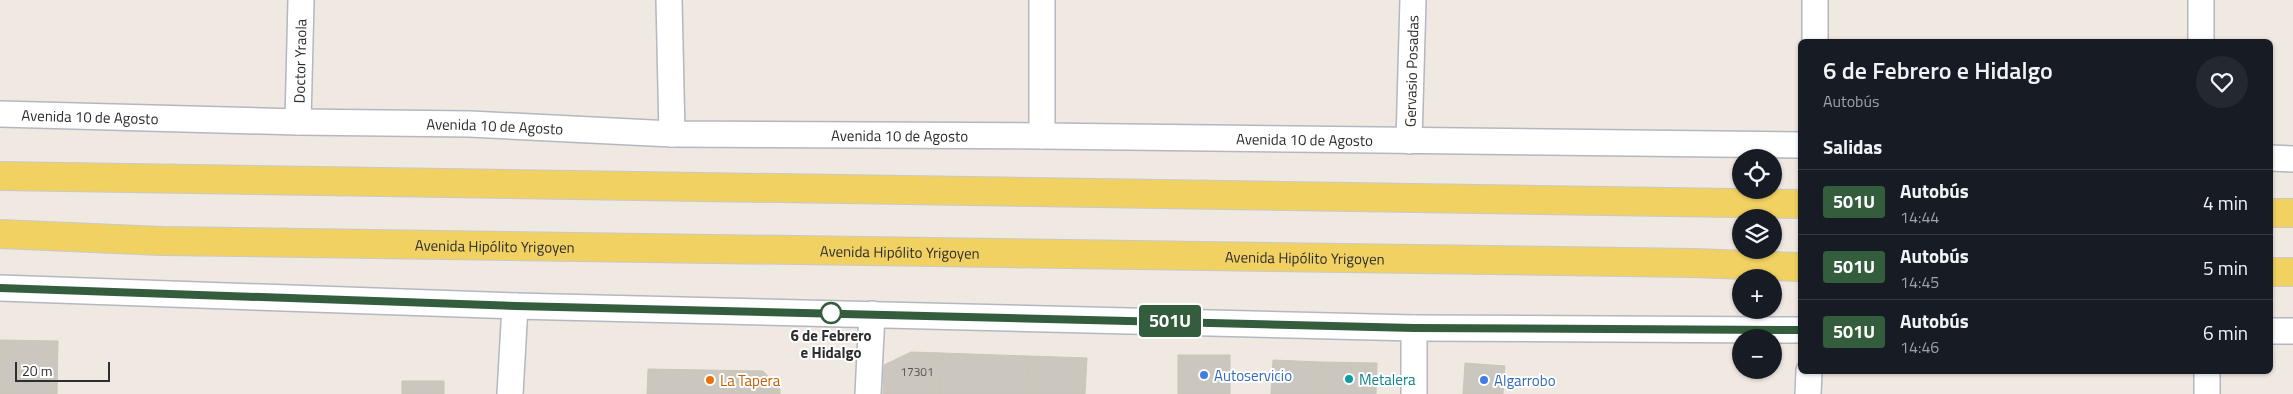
<!DOCTYPE html>
<html lang="es">
<meta charset="utf-8">
<style>
:root{--surface:#171b24;--page:#242831;--text:#f1f3f6;--muted:#9ea1a6;--line:#363941}
body{margin:0;font-family:"Titillium Web",sans-serif;background:var(--page);color:var(--text);height:100vh;display:flex;flex-direction:column;font-size:19px;white-space:nowrap}
*{box-sizing:border-box;margin:0}
p{font-size:16px;color:var(--muted)}
.icon{flex:none;width:28px;height:28px;fill:none;stroke:currentColor;stroke-width:2;stroke-linecap:round;stroke-linejoin:round}
.map{position:relative;flex:1;overflow:hidden}
.side{position:absolute;left:1798px;top:39px;width:475px;height:335px;display:flex;flex-direction:column;background:var(--surface);border-radius:8px;box-shadow:0 1px 4px #0004}
.side>*{flex:none}
.badge{padding:0 10px;border-radius:4px;font-size:18px;line-height:32px}
.controls{position:absolute;left:1732px;top:149px;display:grid;gap:10px}
.controls a{display:grid;place-items:center;width:50px;height:50px;border-radius:50%;background:var(--surface);box-shadow:0 1px 4px #0004;font-size:25px}
.scale{position:absolute;left:15px;bottom:12px;width:95px;box-sizing:border-box;padding-left:5px;border:2px solid #2e2e2e;border-top:0;font-size:14px;line-height:18px;white-space:nowrap;color:#2e2e2e;-webkit-text-stroke:4px #fff;paint-order:stroke}
.map>.badge{position:absolute;translate:-50% -50%;box-shadow:0 0 0 2px #fff}
h2{padding:0 25px;font-size:19px;line-height:45px}
.round{display:grid;place-items:center;flex:none;width:52px;height:52px;border-radius:26px;background:var(--page)}
.summary{display:flex;align-items:center;justify-content:space-between;height:85px;padding:0 25px}
h1{font-size:24px;font-weight:600;line-height:38px}
ul{padding:0;list-style:none}
li{display:flex;align-items:center;gap:15px;height:65px;padding:0 25px;border-top:1px solid var(--line)}
li div{flex:1}
li b{display:block;font-size:19px}
li em{font-style:normal}
li .badge{min-width:55px;font-weight:700;text-align:center}
.map>svg:first-child{display:block}
.building{fill:#cbc7bf;stroke:#cbc5ba}
.lines{fill:none;stroke-linecap:round;stroke-linejoin:round}
.street-casing{stroke:#b4b7c1;stroke-width:28}
.primary-casing{stroke:#c9c9c9;stroke-width:30}
.street{stroke:#fff;stroke-width:25}
.primary{stroke:#f2d163;stroke-width:28}
.line-casing{stroke:#fff;stroke-width:11}
.line{stroke:#345d3d;stroke-width:8}
.stop-dot{fill:#fff;stroke:#345d3d;stroke-width:2.5}
.shop-dot{fill:#3f7fe0;stroke:#fff;stroke-width:2}
.culture-dot{fill:#0f9aa8;stroke:#fff;stroke-width:2}
.food-dot{fill:#e8710a;stroke:#fff;stroke-width:2}
.labels{text-anchor:middle;dominant-baseline:central;stroke-width:4;stroke-linejoin:round;paint-order:stroke}
.number-label{font-size:12px;fill:#555452}
.street-label{font-size:15px;fill:#2e2e2e;stroke:#fff}
.stop-label{font-size:15px;font-weight:bold;fill:#2e2e2e;stroke:#fff}
.shop-label{font-size:15px;fill:#366cbe;stroke:#fff;text-anchor:start}
.culture-label{font-size:15px;fill:#0d838f;stroke:#fff;text-anchor:start}
.food-label{font-size:15px;fill:#c56008;stroke:#fff;text-anchor:start}
</style>
<div class="map">
<svg width="2293" height="394" viewBox="0 0 2293 394">
<rect width="100%" height="100%" fill="#efe9e1"/>
<path class="building" d="M0,340L58,341L57,394H0Z
M911,352L942,353L940,394H883L884,365Z
M942,353L1028,356L1027,394H940Z
M1178,355H1230V394H1178Z
M1028,356L1087,358L1085,394H1027Z
M1273,360L1321,362L1320,394H1271Z
M1321,362L1377,363L1376,394H1320Z
M1465,363L1505,366L1503,394H1463Z
M648,369L763,371L780,389V394H647Z
M402,381H444V394H402Z"/>
<g class="lines">
<defs>
<g id="street">
<path d="M669,0L672,134"/>
<path d="M1042,0V136"/>
<path d="M1815,41V0"/>
<path d="M2201,41V0"/>
<path id="s1" d="M0,114L298,122L470,124L672,134L1042,136L1800,145"/>
<path id="s2" d="M298,122L301,0"/>
<path id="s3" d="M1409,141L1413,0"/>
<path d="M2270,158L2293,159"/>
<path d="M0,288L515,306L1414,328L1800,330"/>
<path d="M2270,331H2293"/>
<path d="M2207,371V394"/>
<path d="M510,394L515,306"/>
<path d="M868,394L872,314"/>
<path d="M1414,394V328"/>
<path d="M1808,394L1809,371"/>
</g>
<g id="primary">
<path d="M0,176L1800,204"/>
<path d="M2270,213H2293"/>
<path id="s4" d="M0,234L162,241L1693,263L1800,267"/>
<path d="M2270,272H2293"/>
</g>
</defs>
<use href="#street" class="street-casing"/>
<use href="#primary" class="primary-casing"/>
<use href="#street" class="street"/>
<use href="#primary" class="primary"/>
</g>
<g class="lines">
<defs>
<path id="line" d="M0,288L516,306L1414,328L1800,330"/>
</defs>
<use href="#line" class="line-casing"/>
<use href="#line" class="line"/>
</g>
<circle class="stop-dot" cx="831" cy="313" r="10"/>
<g class="shop-dot">
<circle cx="1204" cy="375" r="5"/>
<circle cx="1484" cy="380" r="5"/>
</g>
<circle class="culture-dot" cx="1349" cy="379" r="5"/>
<circle class="food-dot" cx="710" cy="380" r="5"/>
<g class="labels">
<g class="number-label">
<text x="917" y="371">17301</text>
</g>
<g class="street-label">
<text stroke="none"><textPath href="#s2" startOffset="61">Doctor Yraola</textPath></text>
<text stroke="none"><textPath href="#s3" startOffset="70">Gervasio Posadas</textPath></text>
<text stroke="none"><textPath href="#s1" startOffset="90">Avenida 10 de Agosto</textPath></text>
<text stroke="none"><textPath href="#s1" startOffset="495">Avenida 10 de Agosto</textPath></text>
<text stroke="none"><textPath href="#s1" startOffset="900">Avenida 10 de Agosto</textPath></text>
<text stroke="none"><textPath href="#s1" startOffset="1305">Avenida 10 de Agosto</textPath></text>
<text stroke="none"><textPath href="#s4" startOffset="495">Avenida Hipólito Yrigoyen</textPath></text>
<text stroke="none"><textPath href="#s4" startOffset="900">Avenida Hipólito Yrigoyen</textPath></text>
<text stroke="none"><textPath href="#s4" startOffset="1305">Avenida Hipólito Yrigoyen</textPath></text>
</g>
<g class="stop-label">
<text x="831" y="335">6 de Febrero<tspan x="831" dy="17">e Hidalgo</tspan></text>
</g>
<g class="shop-label">
<text x="1214" y="375">Autoservicio</text>
<text x="1494" y="380">Algarrobo</text>
</g>
<g class="culture-label">
<text x="1359" y="379">Metalera</text>
</g>
<g class="food-label">
<text x="720" y="380">La Tapera</text>
</g>
</g>
</svg>
<div class="controls">
<a><svg class="icon" aria-label="locate" viewBox="0 0 24 24"><circle cx="12" cy="12" r="6"/><path d="M12 2v4M12 18v4M2 12h4M18 12h4"/></svg></a>
<a><svg class="icon" aria-label="layers" viewBox="0 0 24 24"><path d="M12 4l9 5-9 5-9-5zM3 14l9 5 9-5"/></svg></a>
<a>+</a>
<a>−</a>
</div>
<div class="scale">20 m</div>
<b class="badge" style="left:1170px;top:321px;background:#345d3d;color:#fff">501U</b>
<section class="side">
<div class="summary"><div><h1>6 de Febrero e Hidalgo</h1><p>Autobús</p></div><a class="round"><svg class="icon" aria-label="heart" viewBox="0 0 24 24"><path d="M12 20l-8-8c-3-5 5-10 8-4 3-6 11-1 8 4z"/></svg></a></div>
<h2>Salidas</h2>
<ul>
<li><span class="badge" style="background:#345d3d;color:#fff">501U</span><div><b>Autobús</b><p>14:44</p></div><em>4 min</em></li>
<li><span class="badge" style="background:#345d3d;color:#fff">501U</span><div><b>Autobús</b><p>14:45</p></div><em>5 min</em></li>
<li><span class="badge" style="background:#345d3d;color:#fff">501U</span><div><b>Autobús</b><p>14:46</p></div><em>6 min</em></li>
</ul>
</section>
</div>
